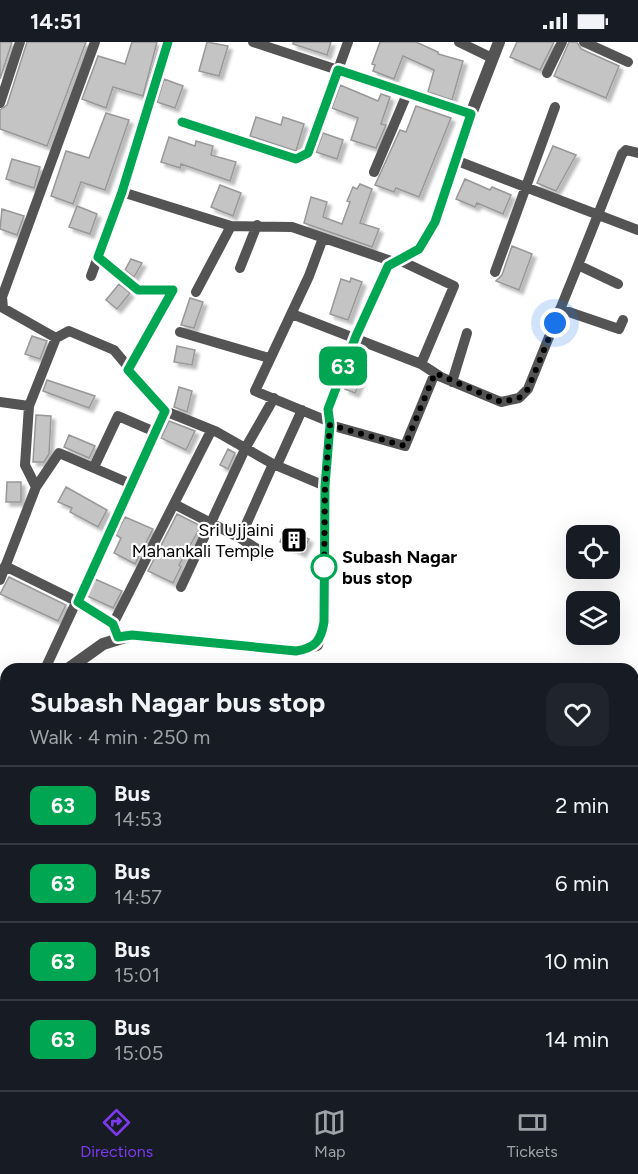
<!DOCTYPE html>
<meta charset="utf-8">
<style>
:root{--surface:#171b24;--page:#20242c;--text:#f1f3f6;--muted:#9ea1a6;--line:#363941;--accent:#7c3aed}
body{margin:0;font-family:Figtree,sans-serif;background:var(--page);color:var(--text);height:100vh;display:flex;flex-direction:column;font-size:22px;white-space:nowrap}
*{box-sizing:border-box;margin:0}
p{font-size:20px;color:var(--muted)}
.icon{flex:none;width:33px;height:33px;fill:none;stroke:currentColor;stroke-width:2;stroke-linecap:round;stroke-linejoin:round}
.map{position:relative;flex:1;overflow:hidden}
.drawer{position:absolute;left:0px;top:621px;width:639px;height:428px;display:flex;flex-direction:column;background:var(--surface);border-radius:18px 18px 0 0;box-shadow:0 6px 24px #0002}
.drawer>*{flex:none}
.badge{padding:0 12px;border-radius:9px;font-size:21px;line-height:39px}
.controls{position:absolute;left:566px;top:483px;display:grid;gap:12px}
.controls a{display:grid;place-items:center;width:54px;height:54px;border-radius:12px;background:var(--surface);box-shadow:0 6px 24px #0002;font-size:30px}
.you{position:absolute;width:30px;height:30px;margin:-15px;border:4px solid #fff;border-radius:50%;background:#1a73e8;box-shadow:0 0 0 9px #1a73e833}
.map>.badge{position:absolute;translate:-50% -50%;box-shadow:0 0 0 3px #fff}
.round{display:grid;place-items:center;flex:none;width:63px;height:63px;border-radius:18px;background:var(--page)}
.head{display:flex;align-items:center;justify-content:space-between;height:102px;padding:0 30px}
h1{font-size:28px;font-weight:700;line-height:45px}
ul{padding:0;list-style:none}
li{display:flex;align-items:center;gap:18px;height:78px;padding:0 30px;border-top:2px solid var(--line)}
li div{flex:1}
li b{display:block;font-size:22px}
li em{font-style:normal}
li .badge{min-width:66px;font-weight:700;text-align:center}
.status{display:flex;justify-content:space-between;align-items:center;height:42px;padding:0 30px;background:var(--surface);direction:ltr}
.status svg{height:16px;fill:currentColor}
.dock{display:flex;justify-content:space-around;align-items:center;height:84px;border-top:2px solid var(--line);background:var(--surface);font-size:16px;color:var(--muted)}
.dock a{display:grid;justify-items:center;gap:3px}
.dock .current{color:var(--accent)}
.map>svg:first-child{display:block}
.building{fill:#c4c4c4;stroke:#989898;stroke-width:1.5;filter:url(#shadow)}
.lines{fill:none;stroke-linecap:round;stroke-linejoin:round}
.minor{stroke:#545454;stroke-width:10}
.tertiary{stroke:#545454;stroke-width:12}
.line-casing{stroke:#fff;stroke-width:14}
.line{stroke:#00a651;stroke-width:9}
.walk{stroke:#000;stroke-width:6;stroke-dasharray:0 10.8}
.stop-dot{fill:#fff;stroke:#00a651;stroke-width:3}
.labels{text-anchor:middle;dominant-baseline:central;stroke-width:4.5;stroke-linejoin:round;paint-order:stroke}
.poi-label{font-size:18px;fill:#000;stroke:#fff;text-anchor:end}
.stop-label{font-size:18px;font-weight:bold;fill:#000;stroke:#fff;text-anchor:start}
</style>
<div class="status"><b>14:51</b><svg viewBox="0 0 49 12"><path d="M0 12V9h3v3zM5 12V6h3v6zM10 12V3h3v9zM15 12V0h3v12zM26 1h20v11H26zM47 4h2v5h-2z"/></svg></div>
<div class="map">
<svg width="638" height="1048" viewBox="0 0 638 1048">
<defs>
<filter id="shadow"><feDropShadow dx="4" dy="4" stdDeviation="1.5" flood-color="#0004"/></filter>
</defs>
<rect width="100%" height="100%" fill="#fff"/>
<path class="building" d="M0,0H12L0,37Z
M27,0H86L47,104L0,87V68L7,63Z
M132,0H157L143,54L113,45L106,66L82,57L98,14L125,22Z
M207,0L228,4L219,34L199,29Z
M293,0H331L327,13L293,2Z
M380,0H416L438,10V12L463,19L452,58L428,50L434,28L403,14L394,37L373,29L375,23L372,22Z
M517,0H554L540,28L510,15Z
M569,0H577L581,7L619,24L606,56L554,34Z
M164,37L183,44L175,66L157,60Z
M340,43L378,59L381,52L390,55L381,82L386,83L376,106L351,98L358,76L332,66Z
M416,64L451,76L419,155L396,146L394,150L375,143L400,88L406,90Z
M106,71L129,78L105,148L81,140L73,162L51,154L66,109L89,116Z
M256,75L281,83L283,75L304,82L296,109L250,94Z
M323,91L343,98L337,117L316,110Z
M169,95L195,104L196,99L213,104L211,113L236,120L230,139L181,122L180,126L161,120Z
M553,104L576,113L556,149L537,141Z
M12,117L40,125L34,146L6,137Z
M465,137L490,148L492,145L511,153L503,172L477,161L475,165L456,157Z
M360,142L372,147L360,181L379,187L372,205L304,181L311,155L327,160L323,175L342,182L350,160L347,159L353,145L357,147Z
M220,143L241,151L233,174L211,165Z
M77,164L97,172L90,192L69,185Z
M2,167L24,174L17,193L0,187Z
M512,204L532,212L519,248L496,239L502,233Z
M131,217L142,221L134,235L125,228Z
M351,236L362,240L348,278L330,272L341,237L350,240Z
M119,242L130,251L117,267L106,258Z
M190,256L203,260L194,286L181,283Z
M32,294L47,299L40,317L25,312Z
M177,304L195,308L192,323L174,320Z
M351,329L363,334L355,351L345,347Z
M47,338L95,354L89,366L43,349Z
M179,345L192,349L187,370L174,365Z
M36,373L51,374L49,412L44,420H33Z
M169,379L195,389L186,408L161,396Z
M69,393L95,404L89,416L64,405Z
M228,407L235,411L228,427L220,423Z
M7,440H21V460H6Z
M66,445L107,468L98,485L70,470L72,466L58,460Z
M177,472L201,484L179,523L181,525L173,541L148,529Z
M125,475L153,487L135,522L114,511L121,496L116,493Z
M286,486L309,497L302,511L280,500Z
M9,535L66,563L58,579L0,552Z
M95,537L122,549L113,566L87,554Z"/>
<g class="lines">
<path class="minor" d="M95,0L2,255L3,266L56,296L69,289L114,308L165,369L217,390L273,422L325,444
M253,0L471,72
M459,0L492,16
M584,0L628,20
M547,31L562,0
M0,61L20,0
M182,80L296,117L308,111L348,0
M455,118L638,188
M374,130L407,52
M122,150L231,184L292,185L394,220
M323,196L309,234L255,349L330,380
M98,215L138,248H173L128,328
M399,218L454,244L421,322
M578,223L622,112L626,108L638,111
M240,226L257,183
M495,230L555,65
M91,234L122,150L168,0
M196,250L231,184
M560,267L619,287L623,278
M292,272L421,322L441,335L501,360L519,356L528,347L578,223L618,242
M180,290L269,316
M452,340L467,291
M0,360L29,364
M330,383L405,404L435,331
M277,423L302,368
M94,425L118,374L155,390
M36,445L59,411L131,442
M174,462L240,496L273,422
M240,496L265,512
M5,524L78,560L113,582L119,595
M0,538L36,445L25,423L29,364L56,296
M181,545L246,405L274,356
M113,582L211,389
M45,627L165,369
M0,663L6,666
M0,755L6,746
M0,826L6,830
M0,909L6,900
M0,975L6,979
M95,1042L103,1048
M17,1048L21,1042
M130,1048L134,1042"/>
<path class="tertiary" d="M68,627L103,602L132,593L296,609L317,603L324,580L325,444L330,383L328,367L356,294L388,224L419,207L435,180L471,72L499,0
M0,691L6,688"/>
</g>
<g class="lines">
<defs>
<path id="line" d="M168,0L122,150L98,215L138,248H173L128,328L165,369L78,560L113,582L118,595L132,593L296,609C315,606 321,599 324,580L325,444L330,383L328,367L356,294L388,224L419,207L435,180L471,72L338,28L308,111L296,117L182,80"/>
</defs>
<use href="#line" class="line-casing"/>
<use href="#line" class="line"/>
<path class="walk" d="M324,525V535L325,444L330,383L405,404L435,331L501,360L519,356L528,347L555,281"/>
</g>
<defs>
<symbol id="building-square" viewBox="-11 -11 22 22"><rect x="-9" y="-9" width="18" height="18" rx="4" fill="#000" stroke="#fff"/><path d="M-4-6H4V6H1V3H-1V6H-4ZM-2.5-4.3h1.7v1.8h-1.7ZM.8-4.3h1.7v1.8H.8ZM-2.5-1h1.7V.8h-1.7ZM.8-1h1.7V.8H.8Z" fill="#fff"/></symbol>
</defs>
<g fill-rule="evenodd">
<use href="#building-square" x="279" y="483" width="30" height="30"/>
</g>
<circle class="stop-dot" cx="324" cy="525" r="12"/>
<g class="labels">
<g class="poi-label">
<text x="274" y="488">Sri Ujjaini<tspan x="274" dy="21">Mahankali Temple</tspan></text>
</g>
<g class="stop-label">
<text x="342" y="515">Subash Nagar<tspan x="342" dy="21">bus stop</tspan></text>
</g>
</g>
</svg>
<div class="controls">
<a><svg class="icon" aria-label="locate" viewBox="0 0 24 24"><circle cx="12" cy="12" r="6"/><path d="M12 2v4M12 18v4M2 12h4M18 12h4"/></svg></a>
<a><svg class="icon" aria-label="layers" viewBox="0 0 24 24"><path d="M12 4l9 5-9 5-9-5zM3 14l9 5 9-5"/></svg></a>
</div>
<div class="you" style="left:555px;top:281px"></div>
<b class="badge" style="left:343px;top:324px;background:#00a651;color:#fff">63</b>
<section class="drawer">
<div class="head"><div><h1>Subash Nagar bus stop</h1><p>Walk · 4 min · 250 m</p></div><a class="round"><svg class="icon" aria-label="heart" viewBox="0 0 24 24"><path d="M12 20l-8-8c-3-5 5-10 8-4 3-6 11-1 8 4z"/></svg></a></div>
<ul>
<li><span class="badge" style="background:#00a651;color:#fff">63</span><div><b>Bus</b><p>14:53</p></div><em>2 min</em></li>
<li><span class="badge" style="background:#00a651;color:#fff">63</span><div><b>Bus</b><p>14:57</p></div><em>6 min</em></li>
<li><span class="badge" style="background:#00a651;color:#fff">63</span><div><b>Bus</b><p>15:01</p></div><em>10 min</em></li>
<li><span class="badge" style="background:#00a651;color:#fff">63</span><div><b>Bus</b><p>15:05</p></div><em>14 min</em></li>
</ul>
</section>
</div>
<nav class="dock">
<a class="current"><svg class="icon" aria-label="directions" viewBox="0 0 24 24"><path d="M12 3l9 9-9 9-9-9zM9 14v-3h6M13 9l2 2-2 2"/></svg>Directions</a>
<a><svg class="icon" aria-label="map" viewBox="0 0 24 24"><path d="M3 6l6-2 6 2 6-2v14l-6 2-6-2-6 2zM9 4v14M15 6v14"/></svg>Map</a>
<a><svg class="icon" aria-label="tickets" viewBox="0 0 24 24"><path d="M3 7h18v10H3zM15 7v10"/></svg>Tickets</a>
</nav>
